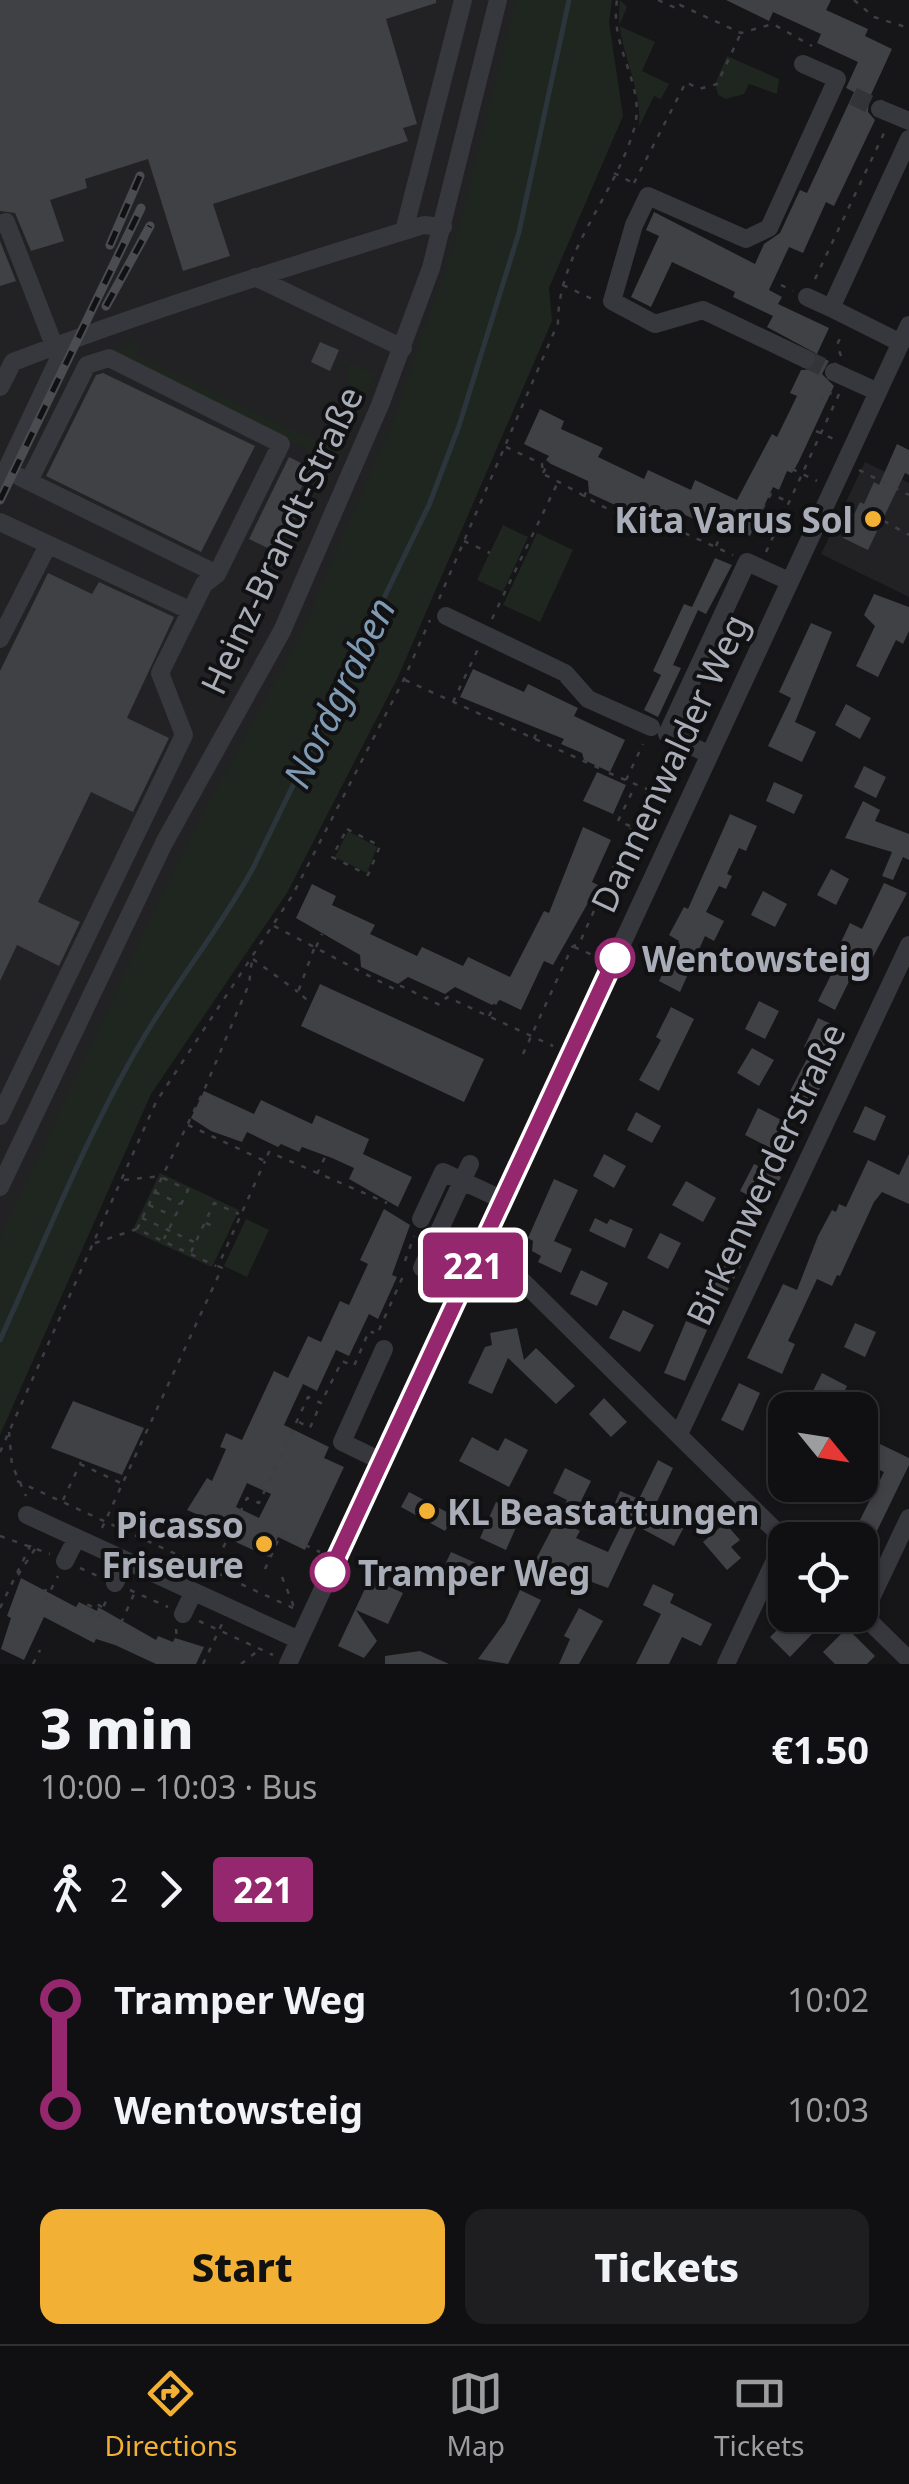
<!DOCTYPE html>
<meta charset="utf-8">
<style>
:root{--surface:#101012;--page:#1e1e20;--text:#f1f3f6;--muted:#9c9d9f;--line:#303032;--accent:#f2b134}
body{margin:0;font-family:"Noto Sans",sans-serif;background:var(--page);color:var(--text);height:100vh;display:flex;flex-direction:column;font-size:38px;white-space:nowrap}
*{box-sizing:border-box;margin:0}
p{font-size:32px;color:var(--muted)}
.icon{flex:none;width:55px;height:55px;fill:none;stroke:currentColor;stroke-width:2;stroke-linecap:round;stroke-linejoin:round}
.map{position:relative;height:1664px;overflow:hidden}
.details{display:flex;flex-direction:column;background:var(--surface);flex:1}
.details>*{flex:none}
.badge{padding:0 20px;border-radius:8px;font-size:35px;line-height:65px}
.needle{width:65px;rotate:120deg}
.controls{position:absolute;left:768px;top:1392px;display:grid;gap:20px}
.controls a{display:grid;place-items:center;width:110px;height:110px;border-radius:20px;background:var(--surface);box-shadow:0 2px 8px #0004,0 0 0 2px var(--line);font-size:50px}
.map>.badge{position:absolute;translate:-50% -50%;box-shadow:0 0 0 5px #fff}
.legs{display:flex;align-items:center;gap:15px;height:110px;padding:0 40px;font-size:32px}
.legs p{margin-inline-start:auto}
.overview{display:flex;align-items:center;justify-content:space-between;height:170px;padding:0 40px}
h1{font-size:55px;font-weight:800;line-height:75px}
.primary-button{display:flex;gap:20px;margin-top:auto;padding:20px 40px}
.primary-button a{flex:1;height:115px;border-radius:20px;background:var(--accent);color:#111;font-size:40px;font-weight:800;line-height:115px;text-align:center}
.primary-button a+a{background:var(--page);color:var(--text)}
ul{padding:0 40px;list-style:none}
li{display:flex;align-items:center;gap:35px;height:110px;font-size:38px}
li i{display:grid;place-items:center;width:15px;height:100%;margin:0 12px;background:currentColor}
li i::after{content:'';width:25px;height:25px;margin:-12px;border:8px solid;border-radius:50%;background:var(--surface)}
li p{margin-inline-start:auto}
li:first-child i{background:linear-gradient(#0000 50%,currentColor 0)}
li:last-child i{background:linear-gradient(currentColor 50%,#0000 0)}
.menu{display:flex;justify-content:space-around;align-items:center;height:140px;border-top:2px solid var(--line);background:var(--surface);font-size:28px;color:var(--muted)}
.menu a{display:grid;justify-items:center;gap:5px}
.menu .current{color:var(--accent)}
.map>svg:first-child{display:block}
.built{fill:#222225}
.green{fill:#1e261f}
.lines{fill:none;stroke-linecap:round;stroke-linejoin:round}
.stream{stroke:#2c353c;stroke-width:5}
.building{fill:#404145;fill-rule:evenodd}
.minor-tunnel{stroke:#333438;stroke-width:18;stroke-dasharray:18 9;stroke-linecap:butt}
.path{stroke:#3d3f44;stroke-width:2.5;stroke-dasharray:5 8;stroke-linecap:butt}
.minor{stroke:#37383d;stroke-width:18}
.rail-casing{stroke:#4a4c52;stroke-width:9}
.rail{stroke:#111113;stroke-width:5;stroke-dasharray:15;stroke-linecap:butt}
.line-1-casing{stroke:#fff;stroke-width:22}
.line-1{stroke:#95276e;stroke-width:15}
.poi-dot{fill:#f2b134;stroke:#111113;stroke-width:4}
.stop-1-dot{fill:#fff;stroke:#95276e;stroke-width:5}
.labels{text-anchor:middle;dominant-baseline:central;stroke-width:8;stroke-linejoin:round;paint-order:stroke}
.poi-label{font-size:35px;font-weight:bold;fill:#a8adb8;stroke:#111113;text-anchor:end}
.street-label{font-size:35px;fill:#a8adb8;stroke:#111113}
.stop-label{font-size:35px;font-weight:bold;fill:#a8adb8;stroke:#111113;text-anchor:start}
.water-label{font-size:38px;font-style:italic;fill:#7f9bb3;stroke:#111113}
</style>
<div class="map">
<svg width="909" height="1664" viewBox="0 0 909 1664">
<rect width="100%" height="100%" fill="#161618"/>
<path class="built" d="M0,0H534L439,352L0,1250Z
M865,462L909,483V597L821,554Z"/>
<path class="green" d="M515,0H612L609,22L623,116L549,288L552,321L398,677L287,893L151,1094L0,1435V1238L176,864L301,633L396,413L455,241Z
M620,0L627,7L619,26L655,42L642,71L669,84L661,99L654,96L639,127C643,81 613,45 620,0Z
M727,56L779,79L777,94L749,84L744,94L726,99L718,95L715,84Z
M137,342L141,344L136,355L314,440L324,429L336,434L357,390L345,382L350,367L338,362L339,358L376,374L337,464L107,352Z
M503,525L528,537L503,592L477,580Z
M537,533L573,550L540,622L503,605Z
M348,831L377,847L367,873L335,857Z
M160,1173L239,1210L212,1267L132,1231Z
M246,1219L269,1230L247,1277L224,1266Z"/>
<g class="lines">
<path class="stream" d="M0,1340C45,1241 86,1136 141,1042C176,982 220,929 253,868L429,505L459,426L519,232L569,0"/>
</g>
<path class="building" d="M0,0H436V3L386,19L417,124L403,128L408,141L213,204L230,256L183,271L148,159L85,179L87,188L50,200L64,241L31,251L15,213L0,211Z
M726,0H831L826,10L868,29L865,36L892,49L869,99L868,112L875,120L834,206L826,202L803,253L789,247L769,290L782,297L778,304L829,328L817,354L767,327L773,316L733,297L735,292L672,262L651,307L631,297L659,236L646,230L654,212L755,264L764,244L780,233L800,190L807,193L854,92L846,88L858,62L817,43L821,34L773,12L769,21Z
M0,241L16,281L0,286Z
M320,342L339,350L330,371L311,362Z
M818,356L829,361L822,374L834,386L798,463L792,473L787,471L779,490L773,487L750,536L729,526L720,531L683,514L673,521L636,503L626,510L589,493L588,481L551,464L546,460L549,456L524,444L540,409L564,421L561,429L603,448L598,457L644,479L648,470L691,490L695,480L737,500L772,434L777,437L797,396L790,393L801,370L814,369Z
M103,373L255,446L201,552L46,476L96,375Z
M897,444L909,450V475L905,473L868,550L843,538L860,502L864,504L874,482L879,485Z
M289,457L311,468L295,501L302,505L295,519L288,516L272,550L249,539Z
M715,558L732,565L706,614L698,610L673,665L681,668L658,717L644,710L661,675L653,671L684,604L692,607Z
M48,573L92,594L99,582L174,617L127,718L169,738L133,812L91,792L38,902L80,922L59,966L17,945L0,981V671Z
M874,594L909,607V631L903,644L896,640L878,677L856,666L875,626L864,615Z
M811,623L832,632L795,722L816,732L802,762L768,746L791,698L779,692Z
M473,669L524,692L528,684L578,708L574,716L625,740L610,772L584,760L582,753L561,744L564,739L460,697Z
M846,704L871,718L860,739L835,725Z
M864,766L886,777L876,798L854,787Z
M597,772L626,785L613,814L583,801Z
M774,782L803,795L794,814L766,801Z
M863,801L880,810L875,821L909,834V860L903,857L893,880L882,876L892,852L845,838Z
M730,814L757,826L746,851L739,848L727,874L732,876L726,889L719,886L706,912L724,921L714,941L705,936L680,992L659,981L679,941L669,935L684,907L688,909Z
M583,827L611,840L592,882L598,885L553,965L544,961L521,1010L500,1000L492,1005L455,987L445,994L408,977L398,984L361,967L360,955L296,918L312,884L336,896L332,905L375,925L370,934L417,956L422,947L463,966L468,957L510,977L544,911L549,913Z
M831,869L849,879L836,905L817,895Z
M884,883L907,893L865,972L856,967L835,1010L818,1001L839,959L834,957L850,923L862,929Z
M763,891L787,904L775,927L751,915Z
M320,984L484,1059L464,1102L301,1026Z
M759,1001L779,1011L765,1039L745,1029Z
M671,1007L694,1019L659,1091L639,1080L661,1040L656,1037Z
M818,1018L847,1031L810,1109L787,1097L811,1051L804,1047Z
M752,1048L774,1060L759,1086L737,1073Z
M204,1091L254,1114L261,1100L312,1124L316,1115L369,1139L363,1154L412,1177L398,1207L349,1179L354,1168L332,1158L302,1147L299,1152L281,1144L278,1147L247,1132L242,1142L211,1131L191,1118Z
M865,1106L886,1116L875,1141L853,1132Z
M758,1108L785,1122L772,1149L745,1135Z
M636,1112L661,1126L652,1143L627,1130Z
M604,1154L626,1166L614,1188L593,1176Z
M909,1154V1204L882,1192L874,1202L840,1276L837,1275L832,1286L817,1279L788,1341L795,1344L782,1374L747,1358L783,1284L797,1290L818,1236L832,1210L836,1212L839,1204L846,1207L868,1160L899,1175Z
M754,1164L781,1177L767,1205L740,1191Z
M554,1179L578,1190L554,1241L572,1249L561,1273L538,1262L541,1256L532,1251L533,1241L528,1238Z
M686,1181L716,1198L703,1222L672,1205Z
M384,1209L410,1225L392,1275L397,1277L378,1319L369,1314L349,1356L336,1350L317,1391L303,1384L284,1425L329,1447L324,1458L344,1467L305,1550L278,1537L269,1557L209,1530L213,1521L187,1510L207,1478L212,1481L226,1449L220,1447L226,1433L242,1440L274,1371L288,1378L308,1336L321,1342L340,1301L349,1305L368,1264L360,1260ZM247,1483L271,1494L259,1518L236,1507Z
M595,1218L607,1224L610,1219L633,1229L625,1248L589,1231Z
M660,1233L681,1243L668,1269L647,1258Z
M723,1254L742,1264L724,1297L705,1287Z
M581,1270L608,1283L597,1306L570,1294Z
M623,1310L654,1325L640,1352L609,1338Z
M686,1321L707,1330L685,1381L664,1373Z
M855,1323L876,1332L865,1357L844,1347Z
M517,1328L524,1360L536,1348L575,1386L556,1404L508,1358L492,1394L468,1383L485,1347L492,1345L490,1333Z
M822,1373L847,1386L837,1408L811,1395Z
M739,1383L760,1393L743,1431L721,1420Z
M604,1398L627,1422L611,1437L589,1414Z
M73,1401L144,1428L122,1475L51,1448Z
M472,1437L498,1451L505,1438L528,1450L509,1487L459,1461Z
M880,1444L909,1458V1465L860,1566V1540H850L884,1472L869,1465Z
M658,1460L673,1468L654,1508L685,1525L674,1546L637,1526L608,1588L535,1561L567,1500L553,1493L565,1468L591,1481L569,1525L580,1531L576,1538L608,1552L621,1526L608,1520L620,1491L639,1499Z
M409,1492L454,1516L445,1531L401,1507Z
M496,1502L522,1514L506,1550L480,1538Z
M725,1523L740,1540L731,1547L741,1558L727,1570L703,1542Z
M451,1552L476,1563L466,1585L441,1573Z
M21,1578L76,1607L79,1602L97,1611L98,1607L156,1640L158,1636L173,1642L175,1638L204,1647L196,1664H156L115,1645L96,1639L94,1643L44,1617L24,1660L1,1649L11,1618L7,1616Z
M370,1578L403,1593L388,1624L356,1610L377,1641L364,1658L338,1646Z
M653,1584L674,1594L670,1603L712,1624L701,1646L682,1637L669,1664H636L661,1614L643,1605Z
M520,1590L541,1600L508,1664L478,1659L505,1622Z
M579,1608L603,1621L579,1664H559L570,1639L564,1636Z
M776,1615H820L811,1625L816,1630L790,1657L770,1637L784,1623Z
M847,1628L875,1656L867,1664H835L823,1652Z
M420,1651L449,1664H385V1656Z"/>
<g class="lines">
<path class="minor-tunnel" d="M853,96L880,109
M806,359L834,372"/>
<path class="path" d="M658,0L678,9L680,5L741,33L773,24L812,46
M854,0L874,17L909,28
M614,173L637,185
M634,183L686,82L699,89L717,84L741,33
M815,279L884,133
M563,285L592,299
M781,285L793,291
M841,356L837,345L841,336
M820,401L826,391L836,396
M816,431L836,440
M506,447L542,464L543,474C572,488 596,504 626,518L634,515L671,533L680,531L733,555
M792,469L817,481
M859,470L909,495
M543,473L550,460
M584,497L589,485
M762,509L771,494L789,502
M627,517L632,505
M884,521L909,535
M671,531L679,515
M831,533L839,537L843,529
M464,541L490,553
M716,546L724,527
M766,552L840,392
M439,599L558,323C558,252 615,196 634,129C647,85 609,49 617,0
M492,619L558,482
M405,680L599,768
M453,702L478,649
M534,739L539,727
M609,773L668,798
M626,780L643,744
M630,826L618,821L635,786
M347,829L380,846L368,875L332,857Z
M598,908L614,915
M274,926L396,990L401,986L440,1005L447,997L553,1046
M316,947L322,934
M574,947L595,956
M314,949L298,992L314,1006
M253,959L298,992
M489,1016L497,1001
M523,1054L572,947L580,942L648,790
M188,1125L265,1161L269,1152L387,1203
M317,1174L325,1157
M163,1178L188,1190L164,1239
M124,1180L161,1176
M155,1192L180,1204
M149,1205L173,1216
M142,1218L194,1242
M206,1223L215,1227
M137,1229L205,1088L249,984L252,960
M95,1243L137,1229L216,1266
M191,1252L214,1203L239,1214
M405,1261L414,1236
M379,1330L404,1274
M299,1422L310,1428L320,1405
M9,1432L12,1465L26,1496
M0,1452L156,1102L292,896L404,679L430,620
M80,1464L123,1484
M17,1481L293,1608
M63,1500L81,1462
M102,1528L222,1268L218,1266L265,1161
M0,1536L50,1554
M80,1568L100,1577
M265,1569L281,1534L320,1552
M212,1571L247,1498L259,1503L308,1397L321,1403L342,1361L354,1366L369,1331L374,1333
M18,1575L35,1549
M282,1577L294,1607
M130,1590L168,1607
M42,1591L49,1590
M45,1601L58,1576
M0,1608L34,1538
M78,1608L82,1602L95,1608
M92,1615L97,1604L102,1607
M98,1618L108,1597
M199,1621L273,1655
M121,1623L134,1594
M176,1629L177,1639
M33,1664L40,1650
M203,1664L222,1624
M241,1664L259,1650"/>
<path class="minor" d="M803,64L837,79L769,228L746,239L648,196L634,225L612,301L655,324L703,310L806,359
M880,109L909,121
M0,224L6,222L59,358L0,483
M404,231L463,0
M255,277L403,348
M807,297L831,308
M901,343L831,308L909,139
M834,372L878,392
M0,387L13,362C148,310 285,268 424,225L443,227
M20,477L217,574
M0,522L189,610
M446,616L565,673L588,699L651,727
M0,639L48,545
M708,754L667,734L747,562L789,581
M0,1116L184,735L160,673L204,584L217,574L281,444L109,358L87,365L29,481
M0,1187L164,843L282,631L380,405L431,268L498,0
M421,1219L443,1172L503,1200
M482,1246L496,1255L785,1540
M422,1268L470,1164
M680,1432L909,945
M381,1461L342,1442L384,1349
M27,1515L299,1640
M65,1561L76,1539
M115,1583L125,1562
M860,1612L909,1660
M183,1614L193,1593
M863,1615L909,1518
M288,1664L909,325
M726,1664L785,1539"/>
<defs>
<path id="rail" d="M110,245L140,176
M106,306L150,226
M0,500L141,208"/>
</defs>
<use href="#rail" class="rail-casing"/>
<use href="#rail" class="rail"/>
</g>
<g class="lines">
<defs>
<path id="line-1" d="M330,1572L615,958"/>
</defs>
<use href="#line-1" class="line-1-casing"/>
<use href="#line-1" class="line-1"/>
</g>
<g class="poi-dot">
<circle cx="873" cy="519" r="10"/>
<circle cx="427" cy="1511" r="10"/>
<circle cx="264" cy="1544" r="10"/>
</g>
<g class="stop-1-dot">
<circle cx="615" cy="958" r="18"/>
<circle cx="330" cy="1572" r="18"/>
</g>
<g class="labels">
<g class="poi-label">
<text x="853" y="519">Kita Varus Sol</text>
<text x="447" y="1511" text-anchor="start">KL Beastattungen</text>
<text x="244" y="1524">Picasso<tspan x="244" dy="40">Friseure</tspan></text>
</g>
<g class="street-label">
<text transform="translate(281 540) rotate(-65)">Heinz-Brandt-Straße</text>
<text transform="translate(669 763) rotate(-65)">Dannenwalder Weg</text>
<text transform="translate(765 1174) rotate(-65)">Birkenwerderstraße</text>
</g>
<g class="stop-label">
<text x="642" y="958">Wentowsteig</text>
<text x="358" y="1572">Tramper Weg</text>
</g>
<g class="water-label">
<text transform="translate(338 692) rotate(-64)">Nordgraben</text>
</g>
</g>
</svg>
<div class="controls">
<a><svg class="needle" viewBox="-14 -14 28 28"><path d="M0-13l5 13h-10z" fill="#e53935"/><path d="M0 13l5-13h-10z" fill="#9c9d9f"/></svg></a>
<a><svg class="icon" aria-label="locate" viewBox="0 0 24 24"><circle cx="12" cy="12" r="6"/><path d="M12 2v4M12 18v4M2 12h4M18 12h4"/></svg></a>
</div>
<b class="badge" style="left:473px;top:1265px;background:#95276e;color:#fff">221</b>
</div>
<section class="details">
<div class="overview"><div><h1>3 min</h1><p>10:00 – 10:03 · Bus</p></div><b>€1.50</b></div>
<div class="legs"><svg class="icon" aria-label="walk" viewBox="0 0 24 24"><circle cx="13" cy="4" r="2"/><path d="M13 8l-2 6 4 7M11 14l-3 7M7 12l3-4h3l4 4"/></svg>2<svg class="icon" aria-label="forward" viewBox="0 0 24 24"><path d="M9 5l7 7-7 7"/></svg><b class="badge" style="background:#95276e;color:#fff">221</b></div>
<ul>
<li><i style="color:#95276e"></i><b>Tramper Weg</b><p>10:02</p></li>
<li><i style="color:#95276e"></i><b>Wentowsteig</b><p>10:03</p></li>
</ul>
<div class="primary-button"><a>Start</a><a>Tickets</a></div>
</section>
<nav class="menu">
<a class="current"><svg class="icon" aria-label="directions" viewBox="0 0 24 24"><path d="M12 3l9 9-9 9-9-9zM9 14v-3h6M13 9l2 2-2 2"/></svg>Directions</a>
<a><svg class="icon" aria-label="map" viewBox="0 0 24 24"><path d="M3 6l6-2 6 2 6-2v14l-6 2-6-2-6 2zM9 4v14M15 6v14"/></svg>Map</a>
<a><svg class="icon" aria-label="tickets" viewBox="0 0 24 24"><path d="M3 7h18v10H3zM15 7v10"/></svg>Tickets</a>
</nav>
